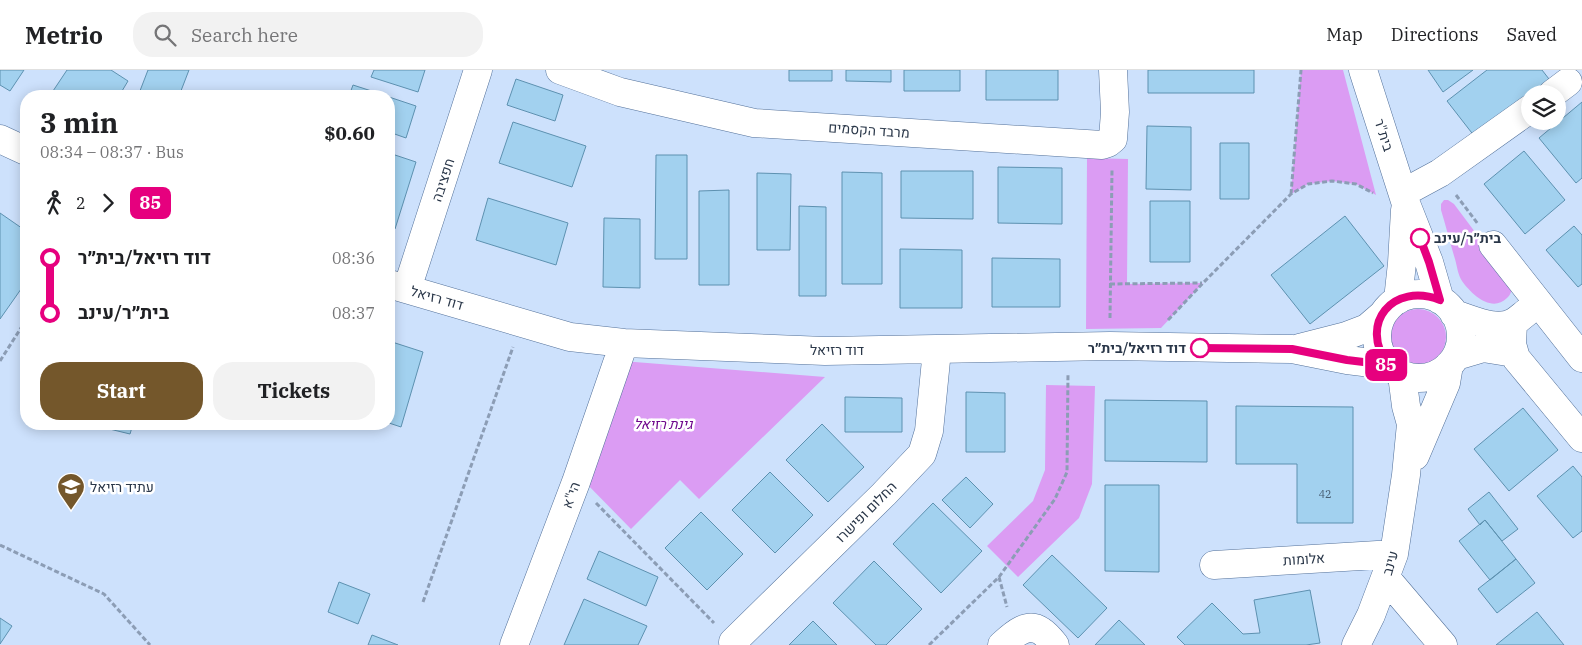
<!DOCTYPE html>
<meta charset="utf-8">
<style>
:root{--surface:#fff;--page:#f2f2f2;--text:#202124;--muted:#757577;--line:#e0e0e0;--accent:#74572b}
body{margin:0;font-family:"IBM Plex Serif",Heebo,serif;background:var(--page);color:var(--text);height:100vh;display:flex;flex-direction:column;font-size:19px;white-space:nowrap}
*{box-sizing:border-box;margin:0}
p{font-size:16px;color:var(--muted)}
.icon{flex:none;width:28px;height:28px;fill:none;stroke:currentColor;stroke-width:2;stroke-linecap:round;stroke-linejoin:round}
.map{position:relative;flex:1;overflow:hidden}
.side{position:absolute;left:20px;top:20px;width:375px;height:340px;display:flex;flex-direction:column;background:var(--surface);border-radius:20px;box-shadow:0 2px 12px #0003}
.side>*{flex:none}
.badge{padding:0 10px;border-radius:8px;font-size:18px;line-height:32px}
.tools{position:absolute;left:1521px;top:15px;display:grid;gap:10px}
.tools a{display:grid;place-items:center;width:45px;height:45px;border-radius:50%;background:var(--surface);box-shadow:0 2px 12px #0003;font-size:25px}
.map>.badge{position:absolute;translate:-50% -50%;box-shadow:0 0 0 2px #fff}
.legs{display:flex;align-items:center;gap:8px;height:55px;padding:0 20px;font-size:16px}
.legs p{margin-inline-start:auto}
.summary{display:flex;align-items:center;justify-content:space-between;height:85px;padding:0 20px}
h1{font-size:28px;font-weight:800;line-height:38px}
.cta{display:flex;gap:10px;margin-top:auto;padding:10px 20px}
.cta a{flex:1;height:58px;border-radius:20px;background:var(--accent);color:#fff;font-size:20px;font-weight:800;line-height:58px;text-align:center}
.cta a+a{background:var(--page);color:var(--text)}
ul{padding:0 20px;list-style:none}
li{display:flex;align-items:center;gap:18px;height:55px;font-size:19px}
li i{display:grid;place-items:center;width:8px;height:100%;margin:0 6px;background:currentColor}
li i::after{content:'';width:12px;height:12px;margin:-6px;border:4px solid;border-radius:50%;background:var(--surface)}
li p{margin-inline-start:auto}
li:first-child i{background:linear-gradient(#0000 50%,currentColor 0)}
li:last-child i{background:linear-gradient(currentColor 50%,#0000 0)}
header{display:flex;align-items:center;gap:30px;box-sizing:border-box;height:70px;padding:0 25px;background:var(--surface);border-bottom:1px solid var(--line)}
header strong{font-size:24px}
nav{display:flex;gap:28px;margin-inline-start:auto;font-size:18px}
.search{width:350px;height:45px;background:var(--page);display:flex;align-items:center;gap:12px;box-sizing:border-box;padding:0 18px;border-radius:20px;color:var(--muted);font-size:19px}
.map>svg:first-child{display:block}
.green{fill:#db9cf3}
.building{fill:#a2d1ef;stroke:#5d91b0}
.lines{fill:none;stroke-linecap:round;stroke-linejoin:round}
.minor-casing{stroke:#53719a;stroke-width:29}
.path{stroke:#8c9db5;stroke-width:3;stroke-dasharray:5 2.5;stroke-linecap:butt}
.minor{stroke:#fff;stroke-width:28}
.line-1-casing{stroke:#fff;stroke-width:11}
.line-1{stroke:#e6007e;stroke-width:8}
.stop-1-dot{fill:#fff;stroke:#e6007e;stroke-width:2.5}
.labels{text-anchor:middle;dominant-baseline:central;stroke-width:5;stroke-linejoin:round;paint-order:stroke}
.number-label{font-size:11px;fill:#485e72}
.street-label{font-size:14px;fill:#2a3749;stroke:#fff}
.stop-label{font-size:14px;font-weight:bold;fill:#2a3749;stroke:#fff;text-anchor:start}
.park-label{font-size:14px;font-style:italic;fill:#6e068b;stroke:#fff}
.poi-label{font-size:14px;fill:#2a3749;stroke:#fff;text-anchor:start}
</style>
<header>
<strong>Metrio</strong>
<div class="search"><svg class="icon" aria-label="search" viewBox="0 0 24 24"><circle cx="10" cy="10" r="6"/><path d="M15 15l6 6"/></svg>Search here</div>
<nav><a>Map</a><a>Directions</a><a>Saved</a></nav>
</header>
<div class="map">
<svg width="1582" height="575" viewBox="0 0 1582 575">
<rect width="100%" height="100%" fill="#cde1fc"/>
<path class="green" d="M1301,0H1343L1376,125L1356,114L1332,111L1308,114L1291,124Z
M1087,88L1128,89L1127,214L1203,213L1161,258L1086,259Z
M1444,130H1448L1454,134L1511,210C1512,218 1513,222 1507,228C1492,243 1472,225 1462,211C1458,205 1457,196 1455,189C1450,173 1446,156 1441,140V134Z
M1390 267a28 28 0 1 1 56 0a28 28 0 1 1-56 0Z
M622,291L825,307L699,429L680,410L631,459L583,410Z
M1046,315L1095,316L1092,414L1079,448L1018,507L987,476L1033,431L1045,400Z"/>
<path class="building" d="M0,0H24L10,21L0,15Z
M67,0H111L128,11L119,26H61L53,21Z
M148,0H189L179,26H138Z
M374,0H425L418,22L371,7Z
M789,0H832V11H789Z
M846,0H891V12L846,11Z
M904,0H960V21H904Z
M986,0H1058V30H986Z
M1148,0H1254V23H1148Z
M1428,0H1473L1443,22Z
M1487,0H1542L1549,9L1475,67L1447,31Z
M516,9L563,25L555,51L507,35Z
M353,15L387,26H349Z
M389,27L416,36L406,68L389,62Z
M1582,32V108L1576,113L1539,68Z
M513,52L586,76L572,117L499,93Z
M1147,56L1191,57V120L1146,119Z
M1220,73H1249V129H1220Z
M1524,81L1565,130L1525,164L1484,114Z
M389,83L416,92L395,159L389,157Z
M656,85H687V189H655Z
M998,97L1062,98V154L998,153Z
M901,101H973V149L901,148Z
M842,102L882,103V214H842Z
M757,103L791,104L790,180H757Z
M729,120V215H699V121Z
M488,128L568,153L556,195L476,170Z
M1150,131H1190V192H1150Z
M799,136L826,137V226H799Z
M0,143L26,161V212L0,249Z
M1345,146L1384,196L1310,254L1271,205Z
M604,148L640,149V218L603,217Z
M1574,156L1582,165V214L1578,217L1546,180Z
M900,179L962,180V238H900Z
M992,188L1060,189V237H992Z
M389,271L423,282L401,357L389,353Z
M966,322L1005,323V382H966Z
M845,327L902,328V362H845Z
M1105,330L1207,331V392L1105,391Z
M1236,336L1353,337V453H1297V394H1236Z
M1523,338L1558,380L1509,421L1474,379Z
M89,354H133L130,364Z
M822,354L864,397L828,432L786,390Z
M1573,396L1582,407V461L1573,468L1537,426Z
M770,402L813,445L775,483L732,440Z
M966,407L993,434L970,458L942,430Z
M1105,415H1159V502L1105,501Z
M1489,422L1518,459L1502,471L1485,450L1480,455L1468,439Z
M933,433L982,481L941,523L893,474Z
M701,442L743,484L707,520L665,478Z
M1485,450L1516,489L1490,510L1459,471Z
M599,481L658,507L646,536L587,509Z
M1052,485L1107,538L1078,568L1023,515Z
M1516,489L1535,513L1497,543L1478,519Z
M874,491L922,539L886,575H876L833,533Z
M339,512L370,524L358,554L328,542Z
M1310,520L1320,573L1306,575H1185L1177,567L1212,533L1243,564L1260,563L1254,530Z
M584,529L647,556L638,575H564Z
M1537,542L1564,575H1496Z
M0,548L12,556L0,574Z
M1119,550L1145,575H1095Z
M813,551L837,575H789Z
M372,565L398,575H368Z"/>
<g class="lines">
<defs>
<path id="minor" d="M560,0L620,22L754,53L1102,75L1108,73L1113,69L1115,42L1113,0
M1363,0L1405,131L1429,192L1440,230
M1552,24L1568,12
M0,69L26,81
M1403,123L1440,103L1530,39
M1493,175L1582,288
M389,214L570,267L624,273L825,281L1110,276L1292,279L1347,290L1388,295
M407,219L478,0
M1377 266a42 42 0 1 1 84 0a42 42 0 1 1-84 0Z
M1398,230L1402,193L1405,140
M1454,244C1472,249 1496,262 1514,252C1519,249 1523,245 1527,242
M1513,253L1512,274L1516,288L1582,368
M1299,278L1346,266L1367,258L1382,245
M1456,286L1483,278L1514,283
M1415,386L1446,313L1449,295
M1214,495L1394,484
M1386,508L1443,575
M733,572L884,424L922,384L929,361L937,280
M514,575L576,412L624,273
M1002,575C1012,566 1027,551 1041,561C1046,564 1051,570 1055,575
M1356,575L1371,545L1394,484L1406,405L1411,354L1406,336L1402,305"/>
</defs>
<use href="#minor" class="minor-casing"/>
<path class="path" d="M1291,124L1301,0
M1456,125L1478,154
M1110,214L1202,213
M1110,248L1112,100
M1168,250L1203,213L1291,124L1308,114L1332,111L1356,114L1373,123
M0,291L26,250
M596,433L714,553
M0,475L104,524L150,575
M999,507L1007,537
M423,532L513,277
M929,575L999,507L1055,429L1067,402L1068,303"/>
<use href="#minor" class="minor"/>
</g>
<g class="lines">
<defs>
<path id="line-1" d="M1200,278L1292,279L1347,290L1388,295C1358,253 1393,212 1440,230L1429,192L1420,168"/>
</defs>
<use href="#line-1" class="line-1-casing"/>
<use href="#line-1" class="line-1"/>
</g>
<defs>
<symbol id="school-pin" viewBox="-11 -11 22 30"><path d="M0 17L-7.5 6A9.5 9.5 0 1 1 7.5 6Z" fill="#74572b" stroke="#fff"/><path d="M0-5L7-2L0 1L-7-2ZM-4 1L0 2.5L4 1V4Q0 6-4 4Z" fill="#fff"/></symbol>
</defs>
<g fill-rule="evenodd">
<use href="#school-pin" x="55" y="401" width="32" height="43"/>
</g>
<g class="stop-1-dot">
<circle cx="1420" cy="168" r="9"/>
<circle cx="1200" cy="278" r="9"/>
</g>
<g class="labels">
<g class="number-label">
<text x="1325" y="424">42</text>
</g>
<g class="street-label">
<text transform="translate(869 60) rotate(4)">מרבד הקסמים</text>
<text transform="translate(1384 65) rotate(72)">בית"ר</text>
<text transform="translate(443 110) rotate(-72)">חפציבה</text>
<text transform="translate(437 228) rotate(16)">דוד רזיאל</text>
<text x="837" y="280">דוד רזיאל</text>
<text transform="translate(571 425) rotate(-70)">הי"א</text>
<text transform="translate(866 442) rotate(-45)">החלום ופישרו</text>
<text transform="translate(1304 489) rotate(-4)">אלומות</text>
<text transform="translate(1390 493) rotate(-74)">עינב</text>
</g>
<g class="stop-label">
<text x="1434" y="168">בית״ר/עינב</text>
<text x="1186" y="278" text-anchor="end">דוד רזיאל/בית״ר</text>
</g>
<g class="park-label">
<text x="663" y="354">גינת רזיאל</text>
</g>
<g class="poi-label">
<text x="90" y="417">עתיד רזיאל</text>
</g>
</g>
</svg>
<div class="tools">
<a><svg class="icon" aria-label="layers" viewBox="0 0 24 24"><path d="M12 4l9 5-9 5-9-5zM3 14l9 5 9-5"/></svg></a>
</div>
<b class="badge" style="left:1386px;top:295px;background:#e6007e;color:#fff">85</b>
<section class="side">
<div class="summary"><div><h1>3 min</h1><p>08:34 – 08:37 · Bus</p></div><b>$0.60</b></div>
<div class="legs"><svg class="icon" aria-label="walk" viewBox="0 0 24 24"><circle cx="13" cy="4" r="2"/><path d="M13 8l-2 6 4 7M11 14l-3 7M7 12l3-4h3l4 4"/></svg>2<svg class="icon" aria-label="forward" viewBox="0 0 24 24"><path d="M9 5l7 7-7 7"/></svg><b class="badge" style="background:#e6007e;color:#fff">85</b></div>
<ul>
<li><i style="color:#e6007e"></i><b>דוד רזיאל/בית״ר</b><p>08:36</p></li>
<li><i style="color:#e6007e"></i><b>בית״ר/עינב</b><p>08:37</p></li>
</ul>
<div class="cta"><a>Start</a><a>Tickets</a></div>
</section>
</div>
